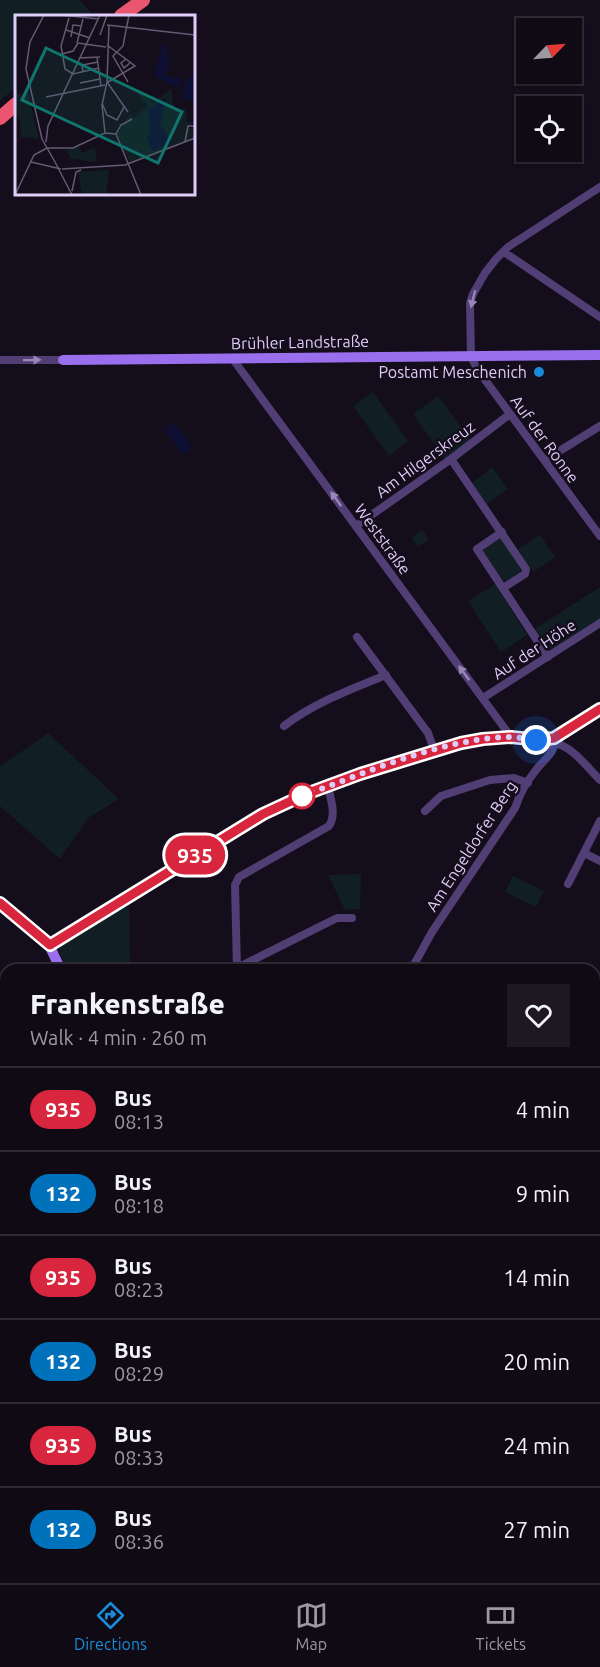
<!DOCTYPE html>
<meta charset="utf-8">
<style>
:root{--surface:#0f0a14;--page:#1d1822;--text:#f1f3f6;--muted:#9b9aa0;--line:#2f2b34;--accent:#1a8bd8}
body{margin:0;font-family:Ubuntu,sans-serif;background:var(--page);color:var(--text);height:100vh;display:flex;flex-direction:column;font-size:22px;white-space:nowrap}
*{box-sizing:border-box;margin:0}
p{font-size:20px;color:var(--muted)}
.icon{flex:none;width:33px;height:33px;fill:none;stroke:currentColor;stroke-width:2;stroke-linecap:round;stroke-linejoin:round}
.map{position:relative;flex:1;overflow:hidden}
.panel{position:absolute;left:0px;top:964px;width:600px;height:620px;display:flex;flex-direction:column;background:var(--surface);border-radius:18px 18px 0 0;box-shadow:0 2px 4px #0004,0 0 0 2px var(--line)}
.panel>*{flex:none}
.badge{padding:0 12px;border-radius:20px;font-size:21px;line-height:39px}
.needle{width:39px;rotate:65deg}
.controls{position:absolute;left:516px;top:18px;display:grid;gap:12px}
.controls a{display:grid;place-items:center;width:66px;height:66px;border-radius:0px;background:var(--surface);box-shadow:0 2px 4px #0004,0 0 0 2px var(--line);font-size:30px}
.you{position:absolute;width:30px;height:30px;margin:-15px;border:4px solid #fff;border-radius:50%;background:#1a73e8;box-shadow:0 0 0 9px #1a73e833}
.map>.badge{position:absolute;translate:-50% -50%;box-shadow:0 0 0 3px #fff}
.round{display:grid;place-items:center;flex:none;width:63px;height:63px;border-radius:0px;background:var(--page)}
.summary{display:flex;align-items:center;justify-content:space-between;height:102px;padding:0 30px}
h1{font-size:28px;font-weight:800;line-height:45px}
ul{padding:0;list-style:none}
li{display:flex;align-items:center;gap:18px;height:84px;padding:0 30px;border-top:2px solid var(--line)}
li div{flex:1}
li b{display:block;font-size:22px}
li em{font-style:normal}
li .badge{min-width:66px;font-weight:700;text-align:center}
.tabs{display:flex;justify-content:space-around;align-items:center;height:84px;border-top:2px solid var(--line);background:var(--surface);font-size:16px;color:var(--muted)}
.tabs a{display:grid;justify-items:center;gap:3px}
.tabs .active{color:var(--accent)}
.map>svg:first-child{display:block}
.green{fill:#111f24}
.water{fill:#0e1033}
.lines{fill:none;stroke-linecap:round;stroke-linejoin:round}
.street{stroke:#503e74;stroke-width:8}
.secondary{stroke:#996fee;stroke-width:10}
.highway{stroke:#ea5670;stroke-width:14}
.oneway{fill:#9886b6}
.line-casing{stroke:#fff;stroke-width:14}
.line{stroke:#d7263d;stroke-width:9}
.walk{stroke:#dfcdf9;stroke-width:6;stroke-dasharray:0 10.8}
.poi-dot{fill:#1a8bd8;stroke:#140d1b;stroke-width:2}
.stop-dot{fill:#fff;stroke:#d7263d;stroke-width:3}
.labels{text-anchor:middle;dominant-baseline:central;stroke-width:5;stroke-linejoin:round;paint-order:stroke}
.street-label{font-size:16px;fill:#dfcdf9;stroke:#140d1b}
.poi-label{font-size:16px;fill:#dfcdf9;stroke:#140d1b;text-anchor:end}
.inset-road{fill:none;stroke:#655a74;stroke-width:1.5}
.view{fill:#0f766e;fill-opacity:0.15;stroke:#0f766e;stroke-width:3}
.inset-edge{fill:none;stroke:#dfcdf9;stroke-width:3}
</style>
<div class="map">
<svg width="600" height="1583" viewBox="0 0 600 1583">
<rect width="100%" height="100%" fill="#140d1b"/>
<path class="green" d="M0,0H80L90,12L89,16H16V87L0,101Z
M373,392L408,441L389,456L353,406Z
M438,396L471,441L445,459L413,414Z
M492,467L508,489L487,504L472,483Z
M422,530L429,539L418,547L412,538Z
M540,535L555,557L533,572L518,549Z
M498,538L502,539L521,568L520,572L506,581L502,580L483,550L484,547Z
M495,584L527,635L501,652L468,601Z
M600,587V621L550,651L547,650L533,630Z
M48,733L119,799L88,818L60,859L0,806V767Z
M361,874L360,909L345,910L328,875Z
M513,876L544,891L536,907L505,892Z
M129,905L130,970H67L59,951L60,944Z
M594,1099L600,1102V1168L594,1182Z
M6,1159V1459L0,1453V1165Z
M594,1288L600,1291V1583H139L134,1578H594Z
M0,1476L6,1483V1565L0,1574Z"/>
<path class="water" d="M172,424C180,428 189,439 191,448L189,452L182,453L166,432L169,426Z
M594,1339L600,1342V1407L594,1408Z
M167,1578H296L292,1583H174Z"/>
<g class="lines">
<path class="street" d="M600,187L508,247L496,259L485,273L473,294L470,303L471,356L477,369L600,536
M504,252L600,317
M232,358L511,737
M0,360H63
M451,459L526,569L525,574L503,588
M545,460L600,426
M356,526L451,459L510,414
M502,532L477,549L548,657
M357,637L428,733L434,750
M483,698L600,623
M284,726C314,703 351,689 386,675
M554,743C571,745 588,768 600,780
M425,811L441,796L490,780L514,778L528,783
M584,853L600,861
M568,884L600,821
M237,968L337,918H352
M237,970L235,885L239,877L329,826C337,814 330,798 328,786
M411,970L432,932L515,808C519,796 527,781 536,770C544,759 556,753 554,738"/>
<path class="secondary" d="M63,360L600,355
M0,903L49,945L61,970
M49,945L263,814L306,794L360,774L461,743L483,739L511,737L540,740L554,738L600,709
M0,1159L6,1152"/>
<path class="highway" d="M121,16L143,0
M0,118L16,104
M0,1472L6,1478
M113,1578L119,1583
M126,1578L132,1583"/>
</g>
<defs><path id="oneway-solid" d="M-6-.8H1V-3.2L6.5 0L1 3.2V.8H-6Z" transform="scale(1.5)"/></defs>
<g class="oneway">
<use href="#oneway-solid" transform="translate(473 299) rotate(104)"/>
<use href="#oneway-solid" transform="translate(32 360) rotate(-1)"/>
<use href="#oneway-solid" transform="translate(336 499) rotate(-126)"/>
<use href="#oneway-solid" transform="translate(464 673) rotate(-126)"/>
</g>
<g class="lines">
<defs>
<path id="line" d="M0,903L50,945L263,814L306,794L360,774L461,743L483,739L511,737L540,740L554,738L600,709"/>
</defs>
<use href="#line" class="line-casing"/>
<use href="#line" class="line"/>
<path class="walk" d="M302,796C366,773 440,739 509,737C518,737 527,739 536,740"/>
</g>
<circle class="poi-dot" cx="539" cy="372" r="6"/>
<circle class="stop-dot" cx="302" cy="796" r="12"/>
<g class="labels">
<g class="street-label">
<text transform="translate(300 342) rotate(-1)">Brühler Landstraße</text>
<text transform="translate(545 439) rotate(54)">Auf der Ronne</text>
<text transform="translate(425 459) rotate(-36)">Am Hilgerskreuz</text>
<text transform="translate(383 539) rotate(54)">Weststraße</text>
<text transform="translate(534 649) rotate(-33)">Auf der Höhe</text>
<text transform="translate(471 846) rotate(-57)">Am Engeldorfer Berg</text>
</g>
<g class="poi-label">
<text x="527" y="372">Postamt Meschenich</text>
</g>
</g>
<g transform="translate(15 15)">
<rect width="180" height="180" fill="#140d1b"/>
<path d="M0,69L3,79L13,78L24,124L6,122L5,105L0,98ZM156,74L159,93L171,94L172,107H180L173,112L180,114V123L115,148L102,119L115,100L118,104L133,91L123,79L127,76L138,88ZM64,131L67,138L80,132L82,147L56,144L51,135ZM94,155L91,180H67L63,157Z" fill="#111f24"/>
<path d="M151,30L154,46L150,61L167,64L162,73L140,61L147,31ZM178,61V84L171,86L167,82L168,75L173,62ZM152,81L145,109L157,128L137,136L132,122L136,118L133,96Z" fill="#0e1033"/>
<path class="inset-road" d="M46,0L84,4M54,3L46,31L50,54L58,59L84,53M92,10L180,20M51,15L75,23M85,20L92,0M56,22L58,10L67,11M62,28L68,4M92,30L120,51L93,67M47,39L58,36L63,28L91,32M82,42L86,71M64,43L85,42M111,44L106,48L109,53L116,47M68,56L67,50L83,47M92,67L113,97M113,67L98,41L108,31L114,0M65,68L85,64M31,82L90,70M87,88L92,100L102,105L109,92M90,118L87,90L92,67L94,10M101,119L126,180M101,119L106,110L117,104M27,124L40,147M27,124L11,54L15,27L29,0M31,127L33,111L85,0M170,127L173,111H180M32,133H58L90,118L101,119M16,147L46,154M40,147L57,180M47,154L110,150L180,123M57,176L61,157L66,155M0,180L19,140L32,133"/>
<path class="view" d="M31,33L167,97L143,148L7,85Z"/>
<rect width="180" height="180" class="inset-edge"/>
</g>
</svg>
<div class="controls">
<a><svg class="needle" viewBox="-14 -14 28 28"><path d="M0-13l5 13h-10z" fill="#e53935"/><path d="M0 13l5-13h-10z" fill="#9b9aa0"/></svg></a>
<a><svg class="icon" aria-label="locate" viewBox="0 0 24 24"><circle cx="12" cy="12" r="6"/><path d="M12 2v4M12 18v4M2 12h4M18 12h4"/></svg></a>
</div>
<div class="you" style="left:536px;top:740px"></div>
<b class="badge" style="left:195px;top:855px;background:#d7263d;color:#fff">935</b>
<section class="panel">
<div class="summary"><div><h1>Frankenstraße</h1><p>Walk · 4 min · 260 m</p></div><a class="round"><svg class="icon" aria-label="heart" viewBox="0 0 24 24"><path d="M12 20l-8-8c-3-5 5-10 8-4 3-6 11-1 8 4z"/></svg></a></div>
<ul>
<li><span class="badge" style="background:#d7263d;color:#fff">935</span><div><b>Bus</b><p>08:13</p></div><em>4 min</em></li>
<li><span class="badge" style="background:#0072bc;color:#fff">132</span><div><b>Bus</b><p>08:18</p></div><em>9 min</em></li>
<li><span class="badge" style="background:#d7263d;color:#fff">935</span><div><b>Bus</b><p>08:23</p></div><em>14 min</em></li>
<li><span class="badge" style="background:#0072bc;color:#fff">132</span><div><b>Bus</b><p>08:29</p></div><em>20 min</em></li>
<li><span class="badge" style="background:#d7263d;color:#fff">935</span><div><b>Bus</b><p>08:33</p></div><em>24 min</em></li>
<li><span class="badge" style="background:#0072bc;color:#fff">132</span><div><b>Bus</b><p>08:36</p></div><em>27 min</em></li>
</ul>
</section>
</div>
<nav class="tabs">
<a class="active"><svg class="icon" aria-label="directions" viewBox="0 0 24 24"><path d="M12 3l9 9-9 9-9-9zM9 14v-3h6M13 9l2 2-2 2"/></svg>Directions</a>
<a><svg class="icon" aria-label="map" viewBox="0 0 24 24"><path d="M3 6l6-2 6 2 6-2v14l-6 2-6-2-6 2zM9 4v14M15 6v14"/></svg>Map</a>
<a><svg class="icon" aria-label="tickets" viewBox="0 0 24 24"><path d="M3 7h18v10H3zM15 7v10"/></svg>Tickets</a>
</nav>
